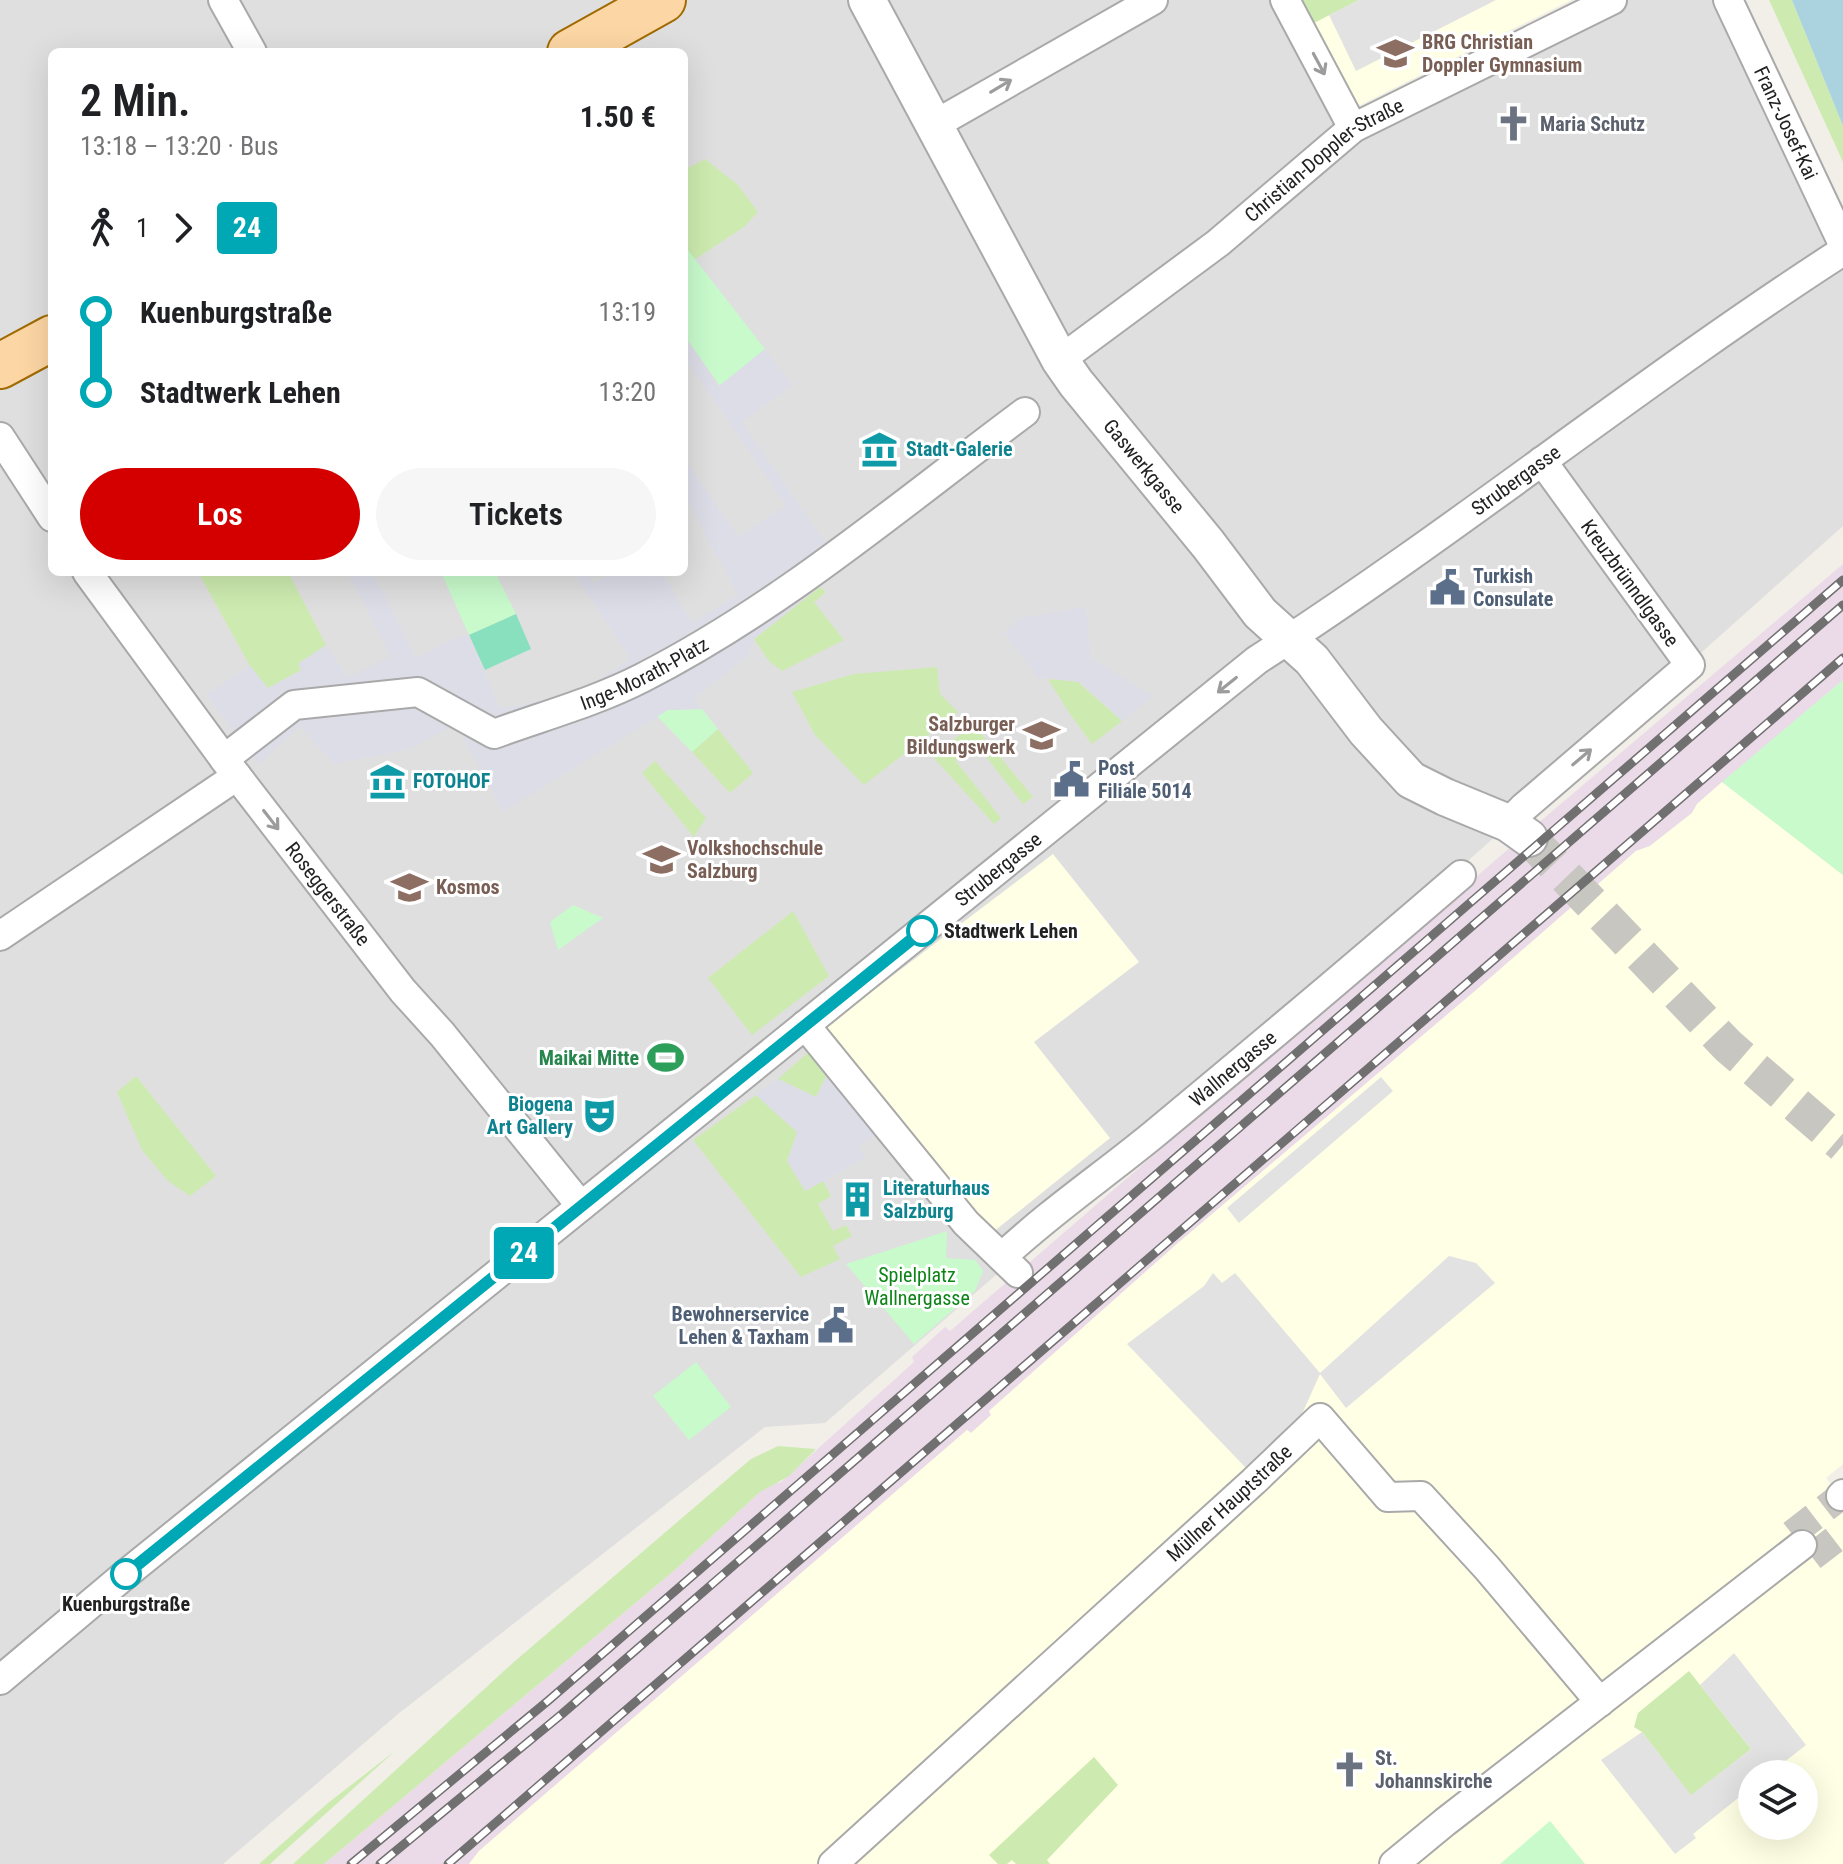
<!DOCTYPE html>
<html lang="de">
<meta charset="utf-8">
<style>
:root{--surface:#fff;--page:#f6f6f6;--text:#202124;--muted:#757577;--accent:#d40000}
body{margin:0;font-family:"Roboto Condensed",sans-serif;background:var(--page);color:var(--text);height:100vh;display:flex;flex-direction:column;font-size:30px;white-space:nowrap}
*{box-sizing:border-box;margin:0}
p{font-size:26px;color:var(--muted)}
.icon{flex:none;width:44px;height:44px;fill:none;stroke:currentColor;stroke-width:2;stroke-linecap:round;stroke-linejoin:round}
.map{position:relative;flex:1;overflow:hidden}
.side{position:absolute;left:48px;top:48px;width:640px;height:528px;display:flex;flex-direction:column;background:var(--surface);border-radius:12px;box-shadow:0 8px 32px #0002}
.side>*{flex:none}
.badge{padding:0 16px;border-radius:6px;font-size:28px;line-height:52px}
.tools{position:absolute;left:1738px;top:1760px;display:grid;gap:16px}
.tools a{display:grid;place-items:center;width:80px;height:80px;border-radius:50%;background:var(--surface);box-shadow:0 8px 32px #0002;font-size:40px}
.map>.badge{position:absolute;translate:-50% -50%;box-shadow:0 0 0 4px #fff}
.legs{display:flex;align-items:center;gap:12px;height:88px;padding:0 32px;font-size:26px}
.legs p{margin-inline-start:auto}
.head{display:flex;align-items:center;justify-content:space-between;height:136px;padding:0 32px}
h1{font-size:44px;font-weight:600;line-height:60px}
.cta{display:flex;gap:16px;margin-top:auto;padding:16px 32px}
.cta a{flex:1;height:92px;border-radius:48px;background:var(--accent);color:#fff;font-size:32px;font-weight:600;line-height:92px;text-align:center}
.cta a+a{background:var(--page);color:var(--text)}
ul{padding:0 32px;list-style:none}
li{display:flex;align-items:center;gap:28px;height:80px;font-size:30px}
li i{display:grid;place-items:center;width:12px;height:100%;margin:0 10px;background:currentColor}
li i::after{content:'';width:20px;height:20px;margin:-10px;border:6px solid;border-radius:50%;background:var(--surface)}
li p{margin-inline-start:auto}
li:first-child i{background:linear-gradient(#0000 50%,currentColor 0)}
li:last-child i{background:linear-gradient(currentColor 50%,#0000 0)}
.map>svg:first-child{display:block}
.residential{fill:#e0dfdf;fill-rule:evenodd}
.industrial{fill:#ebdbe8}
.education{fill:#ffffe5;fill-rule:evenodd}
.grass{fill:#cdebb0}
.park{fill:#c8facc}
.pitch{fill:#88e0be}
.parking{fill:#e2e2e2}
.plaza{fill:#dddde8}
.water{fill:#aad3df}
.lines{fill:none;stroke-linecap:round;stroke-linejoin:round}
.minor-tunnel{stroke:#c8c6c1;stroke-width:28;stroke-dasharray:28 14;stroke-linecap:butt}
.tertiary-tunnel{stroke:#c8c6c1;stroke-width:36;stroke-dasharray:36 18;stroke-linecap:butt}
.minor-casing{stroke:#a9a9a9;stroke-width:32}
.tertiary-casing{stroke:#a9a9a9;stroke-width:40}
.primary-casing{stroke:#a06b00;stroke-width:48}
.minor{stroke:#fff;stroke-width:28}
.tertiary{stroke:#fff;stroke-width:36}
.primary{stroke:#fcd6a4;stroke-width:44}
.rail-casing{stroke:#707070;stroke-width:9}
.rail{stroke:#fff;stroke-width:6;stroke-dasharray:18;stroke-linecap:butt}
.oneway{stroke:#9c9c9c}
.line-1-casing{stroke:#fff;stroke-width:18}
.line-1{stroke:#00a7b4;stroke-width:12}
.stop-1-dot{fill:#fff;stroke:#00a7b4;stroke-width:4}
.labels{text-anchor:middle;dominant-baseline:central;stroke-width:6;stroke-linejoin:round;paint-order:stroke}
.education-label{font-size:20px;font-weight:bold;fill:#785e54;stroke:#fff;text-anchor:start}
.street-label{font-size:20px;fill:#222;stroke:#fff}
.worship-label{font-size:20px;font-weight:bold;fill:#5b616d;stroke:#fff;text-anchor:start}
.culture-label{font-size:20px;font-weight:bold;fill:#0d838f;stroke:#fff;text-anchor:start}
.service-label{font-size:20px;font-weight:bold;fill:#4e5e75;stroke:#fff;text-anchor:start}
.stop-label{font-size:20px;font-weight:bold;fill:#222;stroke:#fff;text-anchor:start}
.leisure-label{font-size:20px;font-weight:bold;fill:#27864d;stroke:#fff;text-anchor:end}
.park-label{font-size:20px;fill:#0c8416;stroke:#fff}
</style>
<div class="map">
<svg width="1843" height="1864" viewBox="0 0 1843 1864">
<rect width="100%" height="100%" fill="#f2efe9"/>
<path class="residential" d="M0,0H1284L1353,128L1612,0H1728L1843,244V526L1264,1043L825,1423L765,1427L398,1714L223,1864H0ZM52,52H684V572H52Z"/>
<path class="industrial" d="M1843,564V680L1697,804L1692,813L1650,846L1636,851L1482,985L1178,1243L989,1411L992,1415L971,1433L967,1430L479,1851L469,1864H324L676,1569L760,1492L768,1485L781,1482L914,1362L912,1357L945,1327L950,1331L1543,819Z"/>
<path class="education" d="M1299,0H1571L1356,107Z
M1722,782L1843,875V1464L1826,1478L1843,1500V1864H469L479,1851L967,1430L971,1433L991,1415L989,1411L1178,1243L1482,985L1636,851L1650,846L1692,813L1697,804ZM1752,1774H1804V1826H1752Z
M1053,854L1139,962L1034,1042L1110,1138L992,1233L825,1027Z"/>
<path class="grass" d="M1302,0H1359L1314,23Z
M1769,0H1792L1843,126V162Z
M705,159L737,184L758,212L744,227L694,260L684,245V170Z
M198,572H288L326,645L299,663L302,670L268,689L250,666Z
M820,587L826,592L814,602L844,640L782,671L769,661L754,639Z
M937,667L940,694L958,712L864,785L815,735L792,692L854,674Z
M1048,679L1078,682L1122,721L1092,744L1070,714Z
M973,724L1033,797L1023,804L977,745L955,760L1001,818L994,824L933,757Z
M718,729L753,773L730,793L692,752Z
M655,761L706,818L694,837L642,773Z
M793,911L829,976L752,1035L708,978Z
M812,1049L829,1071L816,1097L778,1079Z
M136,1076L216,1176L190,1196L168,1181L142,1150L117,1092Z
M756,1095L797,1132L805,1191L823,1181L831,1196L818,1204L833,1231L846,1225L852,1236L833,1246L840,1259L801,1277L693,1140Z
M778,1446L816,1449L789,1476L760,1492L676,1569L324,1864H293L515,1661L731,1476L751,1459Z
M1689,1671L1751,1749L1691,1796L1642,1732L1634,1727L1638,1713Z
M395,1751L270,1864H259L328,1803Z
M1094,1757L1118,1785L1047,1860L1050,1864H1016L1012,1860L1007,1864H998L989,1855Z"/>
<path class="park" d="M684,245L765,349L720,386L684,335Z
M441,572H495L516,614L469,635Z
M1843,680V875L1722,782Z
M702,709L718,729L692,752L657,716L668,710Z
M573,905L603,918L558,950L550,922Z
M947,1231L946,1258L975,1260L983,1271L975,1291L914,1344L846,1264Z
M696,1362L731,1407L689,1440L653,1396Z
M1550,1821L1585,1864H1500Z"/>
<path class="pitch" d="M516,614L531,649L485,670L469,635Z"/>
<path class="parking" d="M1359,0H1496L1356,71L1329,15Z
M1381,1077L1393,1091L1239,1223L1227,1208Z
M1449,1256L1476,1263L1495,1283L1346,1408L1320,1374L1302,1414L1246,1468L1127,1344L1204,1286L1213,1273L1222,1283L1235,1273L1320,1373Z
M1734,1653L1806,1745L1769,1774H1752V1787L1693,1834L1696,1838L1675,1854L1601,1760L1642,1732L1691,1795L1751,1749L1700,1685Z"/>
<path class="plaza" d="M684,335L719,386L765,349L793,385L742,422L826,544L937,466L954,447L1031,394L1038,418L931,497L754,639L749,655L694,699L702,709L668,710L503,812L456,724L409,749L334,764L300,727L259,764L206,694L250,666L268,688L301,670L298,664L326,645L348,677L391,656L347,572H373L416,658L457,637L469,635L500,708L527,704L584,689L630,659L572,572H587L594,583L614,572H662L692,623L738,595L684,495V458L739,537L786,505L684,357Z
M1086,607L1091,658L1153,696L1123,721L1079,681L1038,678L1004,632L1020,618Z
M829,1071L879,1133L859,1146L866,1157L805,1191L787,1161L797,1132L756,1095L778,1079L816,1097Z"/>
<path class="water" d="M1792,0H1843V126Z"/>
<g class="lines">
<path class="minor-tunnel" d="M1792,1534L1841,1496
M1812,1557L1843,1533"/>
<path class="tertiary-tunnel" d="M1529,838L1728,1046L1843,1145"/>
<defs>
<g id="minor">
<path d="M223,0L252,52"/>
<path d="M1285,0L1353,128"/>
<path id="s1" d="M1728,0L1843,244"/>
<path d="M934,125L1153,0"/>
<path id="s2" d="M1060,360L1218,243L1353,128L1612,0"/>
<path d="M0,437L52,517"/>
<path id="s3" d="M87,572L230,767L403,991L442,1034L581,1206"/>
<path id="s4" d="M224,759L294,705L418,692L494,734C543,716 595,702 642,678C781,607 900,505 1025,412"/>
<path d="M1508,823L1523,808L1690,665L1542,461"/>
<path d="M0,936L237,776"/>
<path d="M805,1025L966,1223L1018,1273"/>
<path id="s5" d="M1002,1257C1050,1212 1103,1176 1153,1135C1257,1049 1359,963 1461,875"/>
<path d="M1841,1496L1843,1494"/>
<path id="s6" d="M0,1680L126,1574L1257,660C1457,531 1643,380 1843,251"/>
<path id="s7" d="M833,1864L1254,1481L1320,1418L1388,1497L1421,1496L1487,1568L1600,1702"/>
<path d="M1394,1864L1445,1822L1802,1545"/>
</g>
<g id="tertiary">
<path id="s8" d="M867,0L1060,360L1076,383L1208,544L1260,613L1312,660L1366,731L1411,780L1445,797L1508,823L1529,838"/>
</g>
<path id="primary" d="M570,52L663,0
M0,366L52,338"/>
</defs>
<use href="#minor" class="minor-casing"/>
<use href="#tertiary" class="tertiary-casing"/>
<use href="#primary" class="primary-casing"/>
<use href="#minor" class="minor"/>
<use href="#tertiary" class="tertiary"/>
<use href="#primary" class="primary"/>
<defs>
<path id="rail" d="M351,1864L549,1700L1843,580
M380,1864L562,1714L1843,605
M448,1864L1843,658"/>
</defs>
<use href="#rail" class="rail-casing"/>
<use href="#rail" class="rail"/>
</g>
<defs><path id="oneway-shaft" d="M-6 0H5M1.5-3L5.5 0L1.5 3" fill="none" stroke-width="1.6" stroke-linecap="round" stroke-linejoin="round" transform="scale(2)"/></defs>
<g class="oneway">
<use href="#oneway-shaft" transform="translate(1319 64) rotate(62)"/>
<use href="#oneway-shaft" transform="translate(1001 86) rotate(-31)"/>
<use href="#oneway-shaft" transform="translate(1227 685) rotate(141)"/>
<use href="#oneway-shaft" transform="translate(1582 757) rotate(-40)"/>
<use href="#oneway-shaft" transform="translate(271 820) rotate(52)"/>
</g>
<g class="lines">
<defs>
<path id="line-1" d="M126,1574L922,931"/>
</defs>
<use href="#line-1" class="line-1-casing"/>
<use href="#line-1" class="line-1"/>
</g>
<defs>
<symbol id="school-bare" viewBox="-9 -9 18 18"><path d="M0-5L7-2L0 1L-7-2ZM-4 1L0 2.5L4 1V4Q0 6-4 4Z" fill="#8d6e63" stroke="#fff" stroke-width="2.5" paint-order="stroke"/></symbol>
<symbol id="church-bare" viewBox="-9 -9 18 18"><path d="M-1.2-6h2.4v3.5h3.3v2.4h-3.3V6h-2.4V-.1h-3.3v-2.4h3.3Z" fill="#6b7280" stroke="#fff" stroke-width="2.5" paint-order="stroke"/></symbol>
<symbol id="museum-bare" viewBox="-9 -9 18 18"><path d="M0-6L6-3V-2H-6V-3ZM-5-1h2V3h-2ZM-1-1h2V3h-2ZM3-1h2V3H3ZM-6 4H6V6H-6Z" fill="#0f9aa8" stroke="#fff" stroke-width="2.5" paint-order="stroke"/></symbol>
<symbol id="civic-bare" viewBox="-9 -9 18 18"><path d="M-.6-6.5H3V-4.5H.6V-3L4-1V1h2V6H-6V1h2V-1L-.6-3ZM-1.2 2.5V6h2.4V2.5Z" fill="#5c6f8a" stroke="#fff" stroke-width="2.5" paint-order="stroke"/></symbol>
<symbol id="university-bare" viewBox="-9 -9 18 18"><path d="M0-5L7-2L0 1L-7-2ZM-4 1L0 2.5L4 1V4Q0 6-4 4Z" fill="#8d6e63" stroke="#fff" stroke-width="2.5" paint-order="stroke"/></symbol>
<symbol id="stadium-bare" viewBox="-9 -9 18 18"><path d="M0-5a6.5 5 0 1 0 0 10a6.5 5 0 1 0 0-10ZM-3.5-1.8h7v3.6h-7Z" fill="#2e9e5b" stroke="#fff" stroke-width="2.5" paint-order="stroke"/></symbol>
<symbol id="theatre-bare" viewBox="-9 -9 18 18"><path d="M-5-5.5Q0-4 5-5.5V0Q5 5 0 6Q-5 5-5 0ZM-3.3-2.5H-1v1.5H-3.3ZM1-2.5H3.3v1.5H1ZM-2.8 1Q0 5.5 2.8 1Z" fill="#0f9aa8" stroke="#fff" stroke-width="2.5" paint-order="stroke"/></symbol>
<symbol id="building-bare" viewBox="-9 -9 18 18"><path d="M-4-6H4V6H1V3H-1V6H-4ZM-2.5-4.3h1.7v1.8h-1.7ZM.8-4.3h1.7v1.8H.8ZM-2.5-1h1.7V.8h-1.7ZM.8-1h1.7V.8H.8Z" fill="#0f9aa8" stroke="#fff" stroke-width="2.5" paint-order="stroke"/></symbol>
</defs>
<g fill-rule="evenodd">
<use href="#school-bare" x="1370" y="28" width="51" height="51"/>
<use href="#church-bare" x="1488" y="98" width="51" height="51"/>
<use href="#museum-bare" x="854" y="424" width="51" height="51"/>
<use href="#civic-bare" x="1422" y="562" width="51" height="51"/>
<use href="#school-bare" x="1016" y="710" width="51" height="51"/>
<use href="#civic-bare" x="1046" y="754" width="51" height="51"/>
<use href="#museum-bare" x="362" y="756" width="51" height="51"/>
<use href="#university-bare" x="636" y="834" width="51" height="51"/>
<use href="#school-bare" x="384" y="862" width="51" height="51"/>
<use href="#stadium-bare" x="640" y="1032" width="51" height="51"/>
<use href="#theatre-bare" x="574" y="1090" width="51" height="51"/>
<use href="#building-bare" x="832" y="1174" width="51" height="51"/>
<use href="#civic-bare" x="810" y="1300" width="51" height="51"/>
<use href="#church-bare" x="1324" y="1744" width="51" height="51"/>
</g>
<g class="stop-1-dot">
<circle cx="922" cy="931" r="14"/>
<circle cx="126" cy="1574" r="14"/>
</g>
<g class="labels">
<g class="education-label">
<text x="1422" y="42">BRG Christian<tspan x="1422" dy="23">Doppler Gymnasium</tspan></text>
<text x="1015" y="724" text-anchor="end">Salzburger<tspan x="1015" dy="23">Bildungswerk</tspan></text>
<text x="687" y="848">Volkshochschule<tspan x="687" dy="23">Salzburg</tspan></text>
<text x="436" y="887">Kosmos</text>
</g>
<g class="street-label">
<text stroke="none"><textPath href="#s1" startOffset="136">Franz-Josef-Kai</textPath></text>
<text stroke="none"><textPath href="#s2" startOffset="332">Christian-Doppler-Straße</textPath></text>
<text stroke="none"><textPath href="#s8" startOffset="544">Gaswerkgasse</textPath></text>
<text stroke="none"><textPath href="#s6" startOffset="1934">Strubergasse</textPath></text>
<text transform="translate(1630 583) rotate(54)">Kreuzbrünndlgasse</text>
<text stroke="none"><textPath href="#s4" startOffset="462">Inge-Morath-Platz</textPath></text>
<text stroke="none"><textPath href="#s6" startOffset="1286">Strubergasse</textPath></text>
<text stroke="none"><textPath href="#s3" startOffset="402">Roseggerstraße</textPath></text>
<text stroke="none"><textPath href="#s5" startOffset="298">Wallnergasse</textPath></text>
<text stroke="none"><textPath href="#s7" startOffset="536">Müllner Hauptstraße</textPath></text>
</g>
<g class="worship-label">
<text x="1540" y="124">Maria Schutz</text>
<text x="1375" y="1758">St.<tspan x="1375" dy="23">Johannskirche</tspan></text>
</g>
<g class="culture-label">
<text x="906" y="449">Stadt-Galerie</text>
<text x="413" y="781">FOTOHOF</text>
<text x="573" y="1104" text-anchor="end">Biogena<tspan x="573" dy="23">Art Gallery</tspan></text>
<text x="883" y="1188">Literaturhaus<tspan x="883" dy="23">Salzburg</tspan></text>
</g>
<g class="service-label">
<text x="1473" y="576">Turkish<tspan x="1473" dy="23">Consulate</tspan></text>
<text x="1098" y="768">Post<tspan x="1098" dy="23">Filiale 5014</tspan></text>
<text x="809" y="1314" text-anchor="end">Bewohnerservice<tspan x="809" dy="23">Lehen &amp; Taxham</tspan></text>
</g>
<g class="stop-label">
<text x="944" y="931">Stadtwerk Lehen</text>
<text x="126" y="1604" text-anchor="middle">Kuenburgstraße</text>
</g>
<g class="leisure-label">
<text x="639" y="1058">Maikai Mitte</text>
</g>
<g class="park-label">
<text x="917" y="1275">Spielplatz<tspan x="917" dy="23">Wallnergasse</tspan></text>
</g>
</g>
</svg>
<div class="tools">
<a><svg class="icon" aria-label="layers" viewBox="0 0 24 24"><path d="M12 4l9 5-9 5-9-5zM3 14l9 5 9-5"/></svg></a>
</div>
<b class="badge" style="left:524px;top:1253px;background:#00a7b4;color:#fff">24</b>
<section class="side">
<div class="head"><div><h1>2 Min.</h1><p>13:18 – 13:20 · Bus</p></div><b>1.50 €</b></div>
<div class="legs"><svg class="icon" aria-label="walk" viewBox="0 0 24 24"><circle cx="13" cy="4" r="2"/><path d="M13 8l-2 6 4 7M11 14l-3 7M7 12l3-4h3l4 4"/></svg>1<svg class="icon" aria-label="forward" viewBox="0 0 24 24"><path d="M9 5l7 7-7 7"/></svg><b class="badge" style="background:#00a7b4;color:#fff">24</b></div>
<ul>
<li><i style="color:#00a7b4"></i><b>Kuenburgstraße</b><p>13:19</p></li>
<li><i style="color:#00a7b4"></i><b>Stadtwerk Lehen</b><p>13:20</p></li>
</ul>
<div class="cta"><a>Los</a><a>Tickets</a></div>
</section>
</div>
